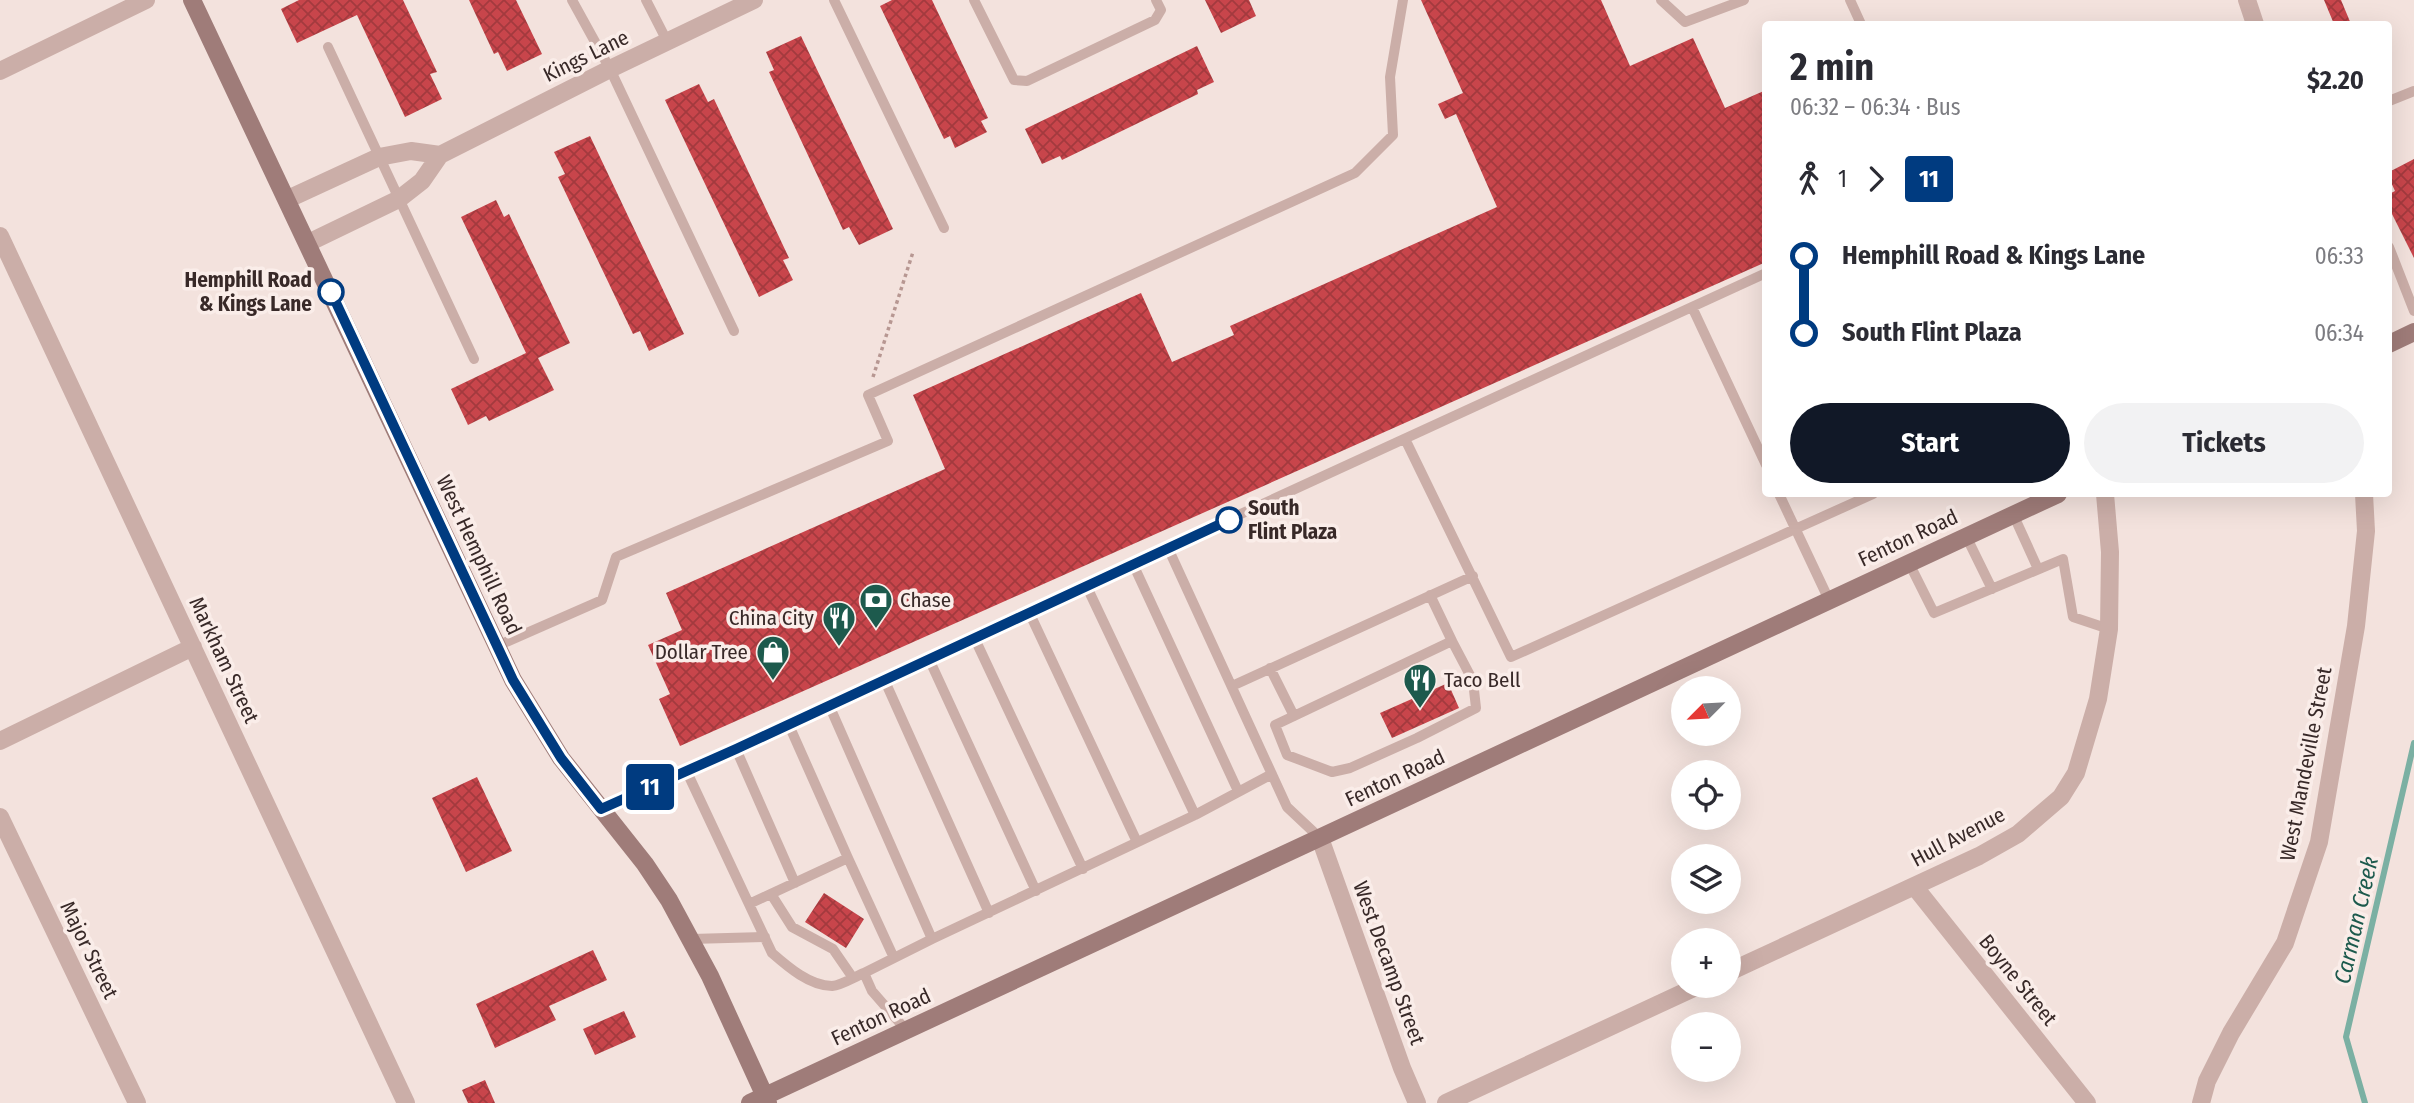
<!DOCTYPE html>
<meta charset="utf-8">
<style>
:root{--surface:#fff;--page:#f2f2f3;--text:#2b2b33;--muted:#7c7c81;--accent:#111827}
body{margin:0;font-family:"Fira Sans Condensed",sans-serif;background:var(--page);color:var(--text);height:100vh;display:flex;flex-direction:column;font-size:26px;white-space:nowrap}
*{box-sizing:border-box;margin:0}
p{font-size:23px;color:var(--muted)}
.icon{flex:none;width:38px;height:38px;fill:none;stroke:currentColor;stroke-width:2;stroke-linecap:round;stroke-linejoin:round}
.map{position:relative;flex:1;overflow:hidden}
.panel{position:absolute;left:1762px;top:21px;width:630px;height:476px;display:flex;flex-direction:column;background:var(--surface);border-radius:7px;box-shadow:0 7px 28px #0002}
.panel>*{flex:none}
.badge{padding:0 14px;border-radius:5px;font-size:24px;line-height:46px}
.needle{width:46px;rotate:246deg}
.controls{position:absolute;left:1671px;top:676px;display:grid;gap:14px}
.controls a{display:grid;place-items:center;width:70px;height:70px;border-radius:50%;background:var(--surface);box-shadow:0 7px 28px #0002;font-size:35px}
.map>.badge{position:absolute;translate:-50% -50%;box-shadow:0 0 0 4px #fff}
.legs{display:flex;align-items:center;gap:10px;height:77px;padding:0 28px;font-size:23px}
.legs p{margin-inline-start:auto}
.head{display:flex;align-items:center;justify-content:space-between;height:119px;padding:0 28px}
h1{font-size:38px;font-weight:700;line-height:52px}
.cta{display:flex;gap:14px;margin-top:auto;padding:14px 28px}
.cta a{flex:1;height:80px;border-radius:42px;background:var(--accent);color:#fff;font-size:28px;font-weight:700;line-height:80px;text-align:center}
.cta a+a{background:var(--page);color:var(--text)}
ul{padding:0 28px;list-style:none}
li{display:flex;align-items:center;gap:24px;height:77px;font-size:26px}
li i{display:grid;place-items:center;width:10px;height:100%;margin:0 9px;background:currentColor}
li i::after{content:'';width:18px;height:18px;margin:-9px;border:5px solid;border-radius:50%;background:var(--surface)}
li p{margin-inline-start:auto}
li:first-child i{background:linear-gradient(#0000 50%,currentColor 0)}
li:last-child i{background:linear-gradient(currentColor 50%,#0000 0)}
.map>svg:first-child{display:block}
.lines{fill:none;stroke-linecap:round;stroke-linejoin:round}
.stream{stroke:#7bb0a3;stroke-width:6}
.building{fill:url(#building-cross-hatch)}
.path{stroke:#b79792;stroke-width:3.5;stroke-dasharray:3.5 3.5;stroke-linecap:butt}
.lane{stroke:#cbaea8;stroke-width:10}
.street{stroke:#cbaea8;stroke-width:18}
.secondary{stroke:#9f7c79;stroke-width:18}
.line-1-casing{stroke:#fff;stroke-width:16}
.line-1{stroke:#003b80;stroke-width:10}
.stop-1-dot{fill:#fff;stroke:#003b80;stroke-width:3.5}
.labels{text-anchor:middle;dominant-baseline:central;stroke-width:7;stroke-linejoin:round;paint-order:stroke}
.street-label{font-size:21px;fill:#382928;stroke:#faede9}
.stop-label{font-size:21px;font-weight:bold;fill:#382928;stroke:#faede9;text-anchor:end}
.poi-label{font-size:21px;fill:#382928;stroke:#faede9;text-anchor:start}
.water-label{font-size:23px;font-style:italic;fill:#1d5a4d;stroke:#faede9}
</style>
<div class="map">
<svg width="2414" height="1103" viewBox="0 0 2414 1103">
<defs>
<pattern id="building-cross-hatch" width="8" height="8" patternUnits="userSpaceOnUse" patternTransform="scale(1.75)"><rect width="8" height="8" fill="#c8454b"/><path d="M0 0l8 8M0 8l8-8" fill="none" stroke="#a33a3e"/></pattern>
</defs>
<rect width="100%" height="100%" fill="#f3e2dd"/>
<g class="lines">
<path class="stream" d="M2365,1103L2346,1037L2414,743"/>
</g>
<path class="building" d="M299,0H403L437,72L430,74L442,99L405,117L357,15L297,43L281,9Z
M469,0H516L542,54L507,71L498,52L494,54Z
M892,0H932L988,118L981,121L987,132L955,148L950,136L944,139L880,6Z
M1205,0H1249L1256,16L1221,33Z
M1421,0H1601L1630,66L1693,38L1725,108L1766,90V262L680,746L659,699L670,694L648,645L682,630L666,593L945,469L913,395L1141,293L1172,362L1234,335L1230,326L1497,207L1456,114L1445,119L1438,104L1463,93Z
M2324,0H2341L2351,24H2334Z
M801,36L893,229L859,245L849,227L843,230L769,72L774,70L766,52Z
M1197,46L1214,82L1197,90L1198,94L1062,160L1060,156L1042,164L1025,129Z
M699,84L708,102L714,99L789,258L783,260L793,280L759,297L665,100Z
M590,136L684,334L649,351L640,331L633,334L558,177L565,174L554,152Z
M2414,159V258L2389,208V194L2395,191L2389,178V172Z
M496,200L504,217L509,214L570,343L538,358L554,390L489,421L486,416L468,425L451,389L526,353L461,217Z
M1448,683L1459,708L1392,738L1380,713Z
M477,777L512,851L466,872L432,798Z
M824,893L864,919L846,948L805,922Z
M593,950L607,980L549,1006L556,1020L495,1048L476,1004Z
M624,1011L636,1037L595,1055L583,1029Z
M485,1080L495,1103H468L462,1090Z"/>
<g class="lines">
<path class="path" d="M873,377L913,252"/>
<path class="lane" d="M572,0L610,69L734,331
M646,0L667,41
M834,0L944,228
M974,0L1014,80L1027,81L1155,20L1161,10L1156,0
M1661,0L1685,22L1744,0
M1850,0L1861,24
M328,47L474,359
M2389,101L2414,91
M2389,247L2414,311
M1692,307L1766,465
M1405,439L1511,657L1873,494
M1779,494L1829,600
M2013,514L2038,569
M1966,536L1992,589
M1168,548L1287,807L1320,838
M1909,563L1934,613L2063,559L2073,617L2109,629
M1133,564L1238,791
M1086,585L1195,815
M1430,595L1452,641L1275,725L1287,755L1332,772L1350,768L1417,738L1476,708L1473,681L1452,641
M1029,612L1137,842
M974,637L1083,869
M497,646L602,600L616,557L888,441L868,395L1355,173L1393,135L1390,77L1403,0
M929,659L1036,891
M1270,668L1294,716
M884,679L989,913
M1232,686L1473,576
M829,705L932,939
M736,749L795,883
M686,770L772,953C788,967 810,986 832,986C842,985 854,977 864,973
M601,809L736,749L1086,585L1766,273
M848,858L894,958
M771,894L792,927L833,949L853,978
M749,904L848,858L788,723
M691,939L765,937
M906,1030L872,991L864,973L932,939L1195,815L1272,774"/>
<path class="street" d="M2247,0L2255,24
M0,71L146,0
M288,199L379,157L411,151L440,155
M0,236L406,1103
M308,243L399,199L422,181L440,155L610,69L754,0
M0,741L193,647
M0,817L137,1103
M1320,838L1402,1068L1417,1103
M1914,886L2087,1103
M1729,972L1979,856L2018,834L2061,797L2076,773L2098,699L2109,629L2110,552L2105,494
M1446,1103L1700,985
M2201,1103L2207,1081L2231,1033L2285,943L2319,842L2356,626L2366,531L2364,494"/>
<path class="secondary" d="M192,0L513,680L561,758L645,864L669,900L710,976L768,1103
M2389,344L2414,332
M750,1103L2058,494"/>
</g>
<g class="lines">
<defs>
<path id="line-1" d="M331,292L513,680L561,758L601,809L736,749L1229,520"/>
</defs>
<use href="#line-1" class="line-1-casing"/>
<use href="#line-1" class="line-1"/>
</g>
<defs>
<symbol id="bank-pin" viewBox="-11 -11 22 30"><path d="M0 17L-7.5 6A9.5 9.5 0 1 1 7.5 6Z" fill="#1d5a4d" stroke="#faede9"/><path d="M-6-4H6V4H-6ZM0-2.3a2.3 2.3 0 1 0 0 4.6a2.3 2.3 0 1 0 0-4.6Z" fill="#fff"/></symbol>
<symbol id="restaurant-pin" viewBox="-11 -11 22 30"><path d="M0 17L-7.5 6A9.5 9.5 0 1 1 7.5 6Z" fill="#1d5a4d" stroke="#faede9"/><path d="M-5-6h1v4h1v-4h1v4h1v-4h1v5L-1.5 .5V6h-2V.5L-5-1ZM5-6V6H3V1.5H1.5Q1.5-4 5-6Z" fill="#fff"/></symbol>
<symbol id="shop-pin" viewBox="-11 -11 22 30"><path d="M0 17L-7.5 6A9.5 9.5 0 1 1 7.5 6Z" fill="#1d5a4d" stroke="#faede9"/><path d="M-5-2.5h2.3a2.7 3.5 0 0 1 5.4 0H5L5.5 6h-11ZM-1.5-2.5h3a1.5 2.3 0 0 0-3 0Z" fill="#fff"/></symbol>
</defs>
<g fill-rule="evenodd">
<use href="#bank-pin" x="857" y="581" width="38" height="52"/>
<use href="#restaurant-pin" x="820" y="599" width="38" height="52"/>
<use href="#shop-pin" x="754" y="633" width="38" height="52"/>
<use href="#restaurant-pin" x="1401" y="661" width="38" height="52"/>
</g>
<g class="stop-1-dot">
<circle cx="331" cy="292" r="12"/>
<circle cx="1229" cy="520" r="12"/>
</g>
<g class="labels">
<g class="street-label">
<text transform="translate(586 56) rotate(-26)">Kings Lane</text>
<text transform="translate(1908 538) rotate(-25)">Fenton Road</text>
<text transform="translate(479 555) rotate(65)">West Hemphill Road</text>
<text transform="translate(224 660) rotate(65)">Markham Street</text>
<text transform="translate(2306 764) rotate(-79)">West Mandeville Street</text>
<text transform="translate(1395 778) rotate(-25)">Fenton Road</text>
<text transform="translate(1958 837) rotate(-28)">Hull Avenue</text>
<text transform="translate(89 950) rotate(64)">Major Street</text>
<text transform="translate(1389 963) rotate(70)">West Decamp Street</text>
<text transform="translate(2018 980) rotate(51)">Boyne Street</text>
<text transform="translate(881 1017) rotate(-25)">Fenton Road</text>
</g>
<g class="stop-label">
<text x="312" y="280">Hemphill Road<tspan x="312" dy="24">&amp; Kings Lane</tspan></text>
<text x="1248" y="508" text-anchor="start">South<tspan x="1248" dy="24">Flint Plaza</tspan></text>
</g>
<g class="poi-label">
<text x="900" y="600">Chase</text>
<text x="814" y="618" text-anchor="end">China City</text>
<text x="748" y="652" text-anchor="end">Dollar Tree</text>
<text x="1444" y="680">Taco Bell</text>
</g>
<g class="water-label">
<text transform="translate(2356 920) rotate(-77)">Carman Creek</text>
</g>
</g>
</svg>
<div class="controls">
<a><svg class="needle" viewBox="-14 -14 28 28"><path d="M0-13l5 13h-10z" fill="#e53935"/><path d="M0 13l5-13h-10z" fill="#7c7c81"/></svg></a>
<a><svg class="icon" aria-label="locate" viewBox="0 0 24 24"><circle cx="12" cy="12" r="6"/><path d="M12 2v4M12 18v4M2 12h4M18 12h4"/></svg></a>
<a><svg class="icon" aria-label="layers" viewBox="0 0 24 24"><path d="M12 4l9 5-9 5-9-5zM3 14l9 5 9-5"/></svg></a>
<a>+</a>
<a>−</a>
</div>
<b class="badge" style="left:650px;top:787px;background:#003b80;color:#fff">11</b>
<section class="panel">
<div class="head"><div><h1>2 min</h1><p>06:32 – 06:34 · Bus</p></div><b>$2.20</b></div>
<div class="legs"><svg class="icon" aria-label="walk" viewBox="0 0 24 24"><circle cx="13" cy="4" r="2"/><path d="M13 8l-2 6 4 7M11 14l-3 7M7 12l3-4h3l4 4"/></svg>1<svg class="icon" aria-label="forward" viewBox="0 0 24 24"><path d="M9 5l7 7-7 7"/></svg><b class="badge" style="background:#003b80;color:#fff">11</b></div>
<ul>
<li><i style="color:#003b80"></i><b>Hemphill Road &amp; Kings Lane</b><p>06:33</p></li>
<li><i style="color:#003b80"></i><b>South Flint Plaza</b><p>06:34</p></li>
</ul>
<div class="cta"><a>Start</a><a>Tickets</a></div>
</section>
</div>
